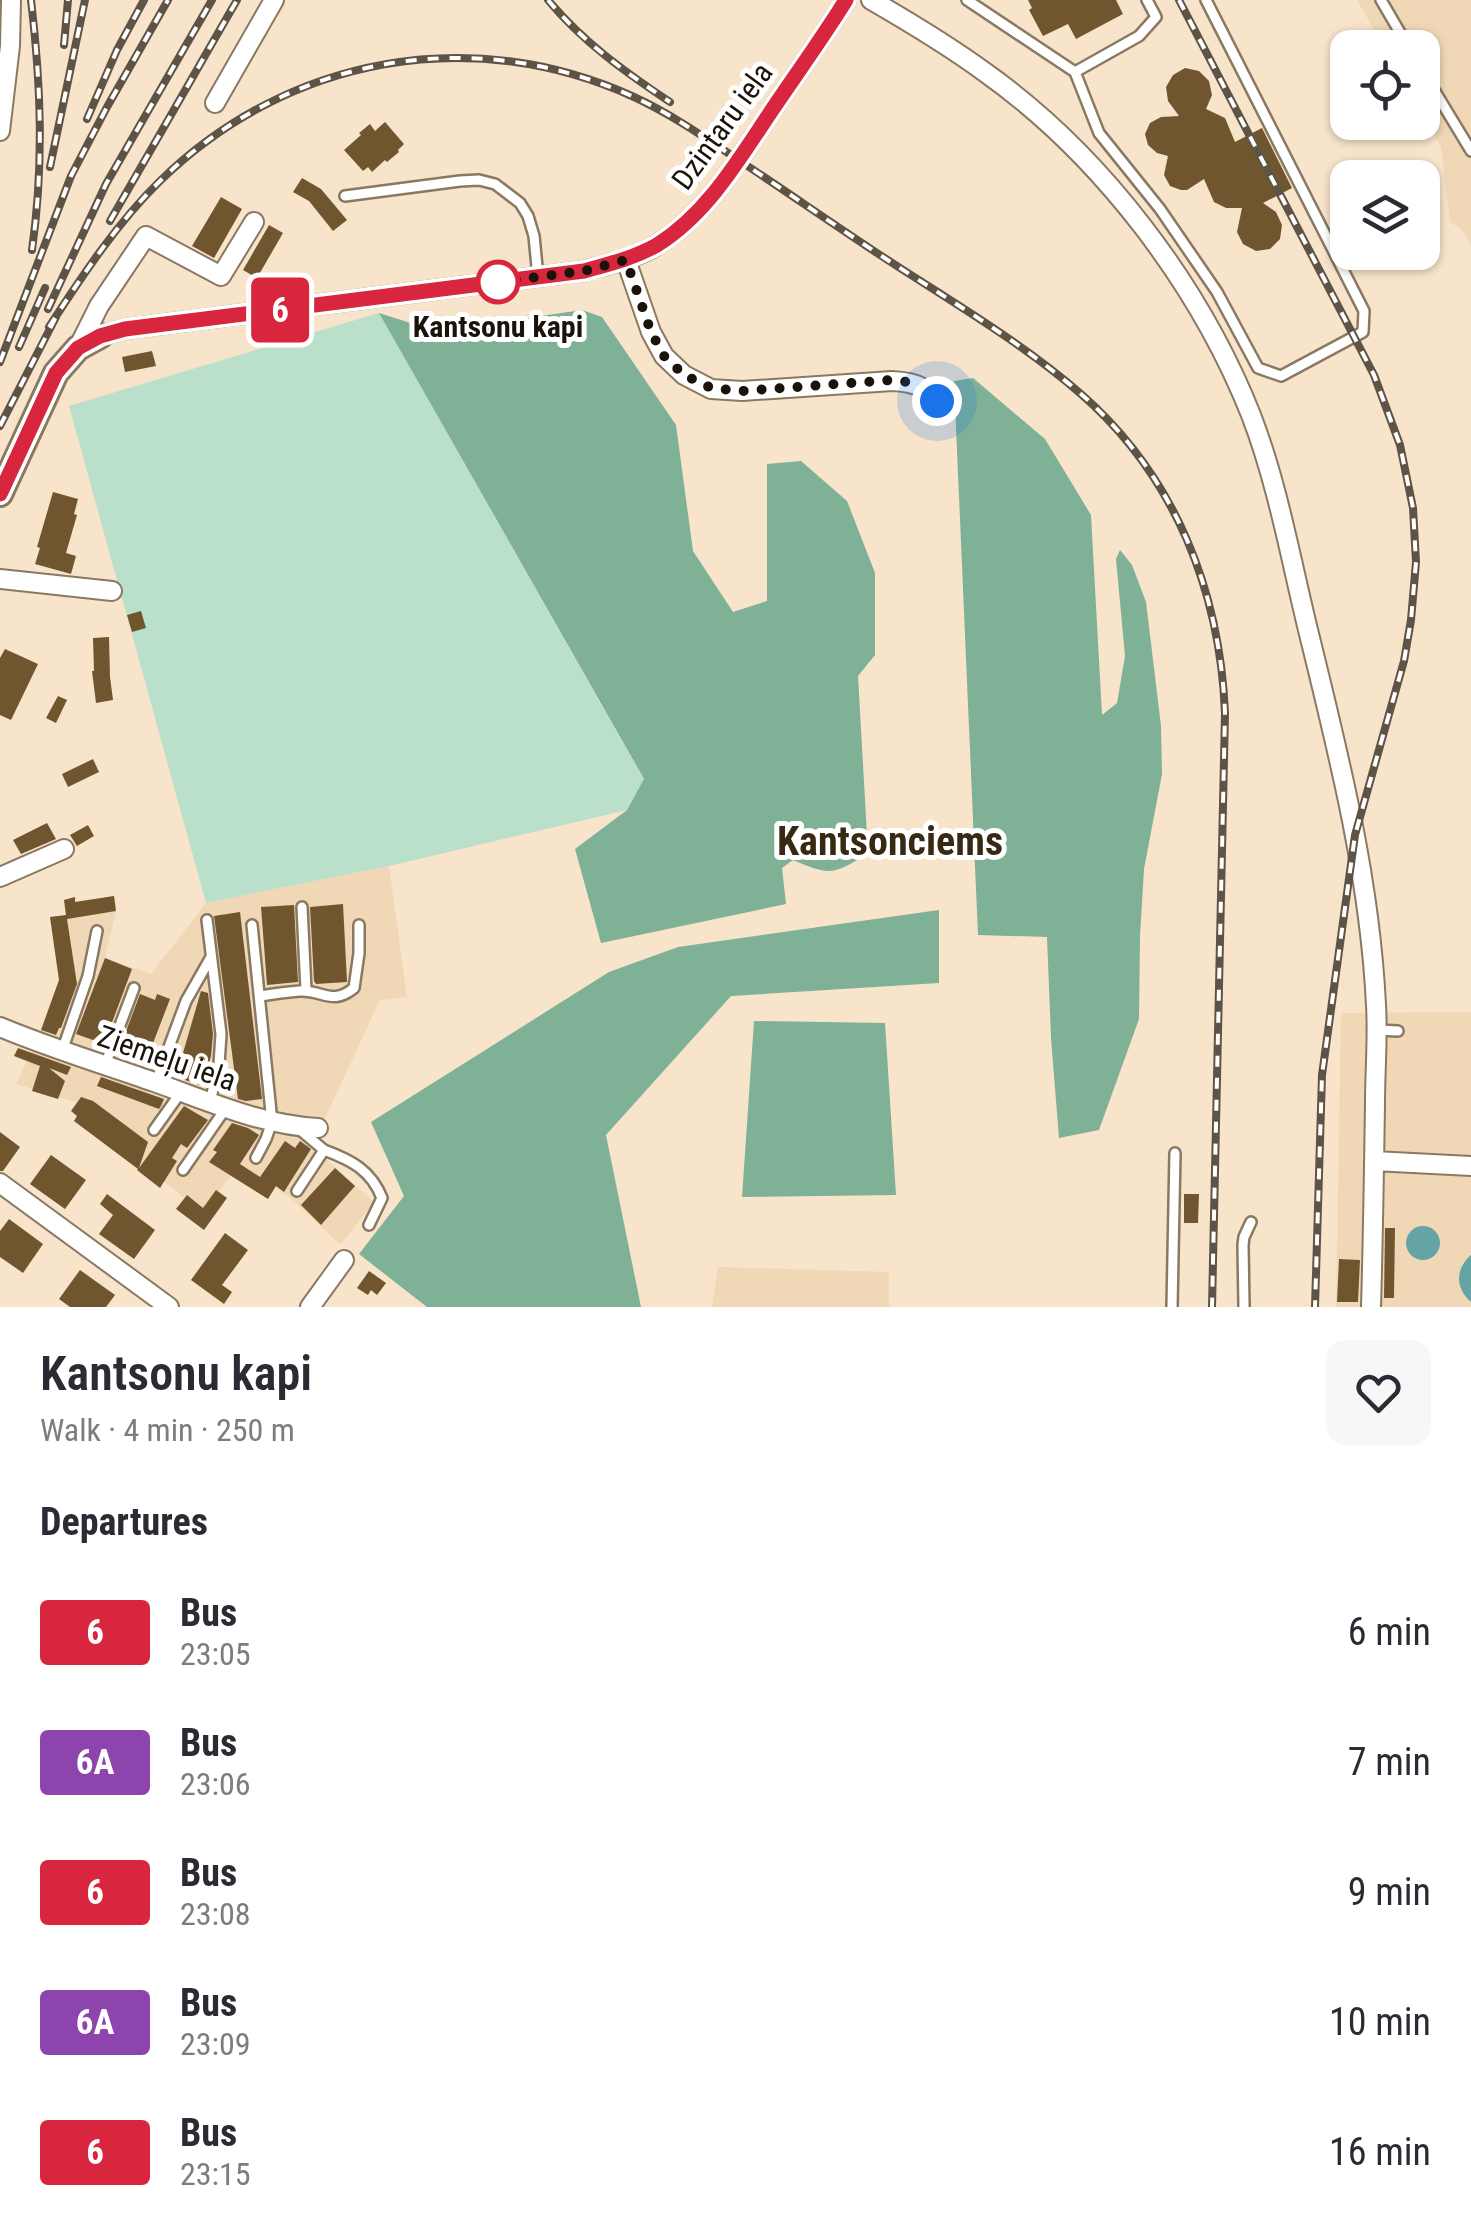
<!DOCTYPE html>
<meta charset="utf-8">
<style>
:root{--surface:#fff;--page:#f7f7f7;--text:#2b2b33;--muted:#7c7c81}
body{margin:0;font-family:"Roboto Condensed",sans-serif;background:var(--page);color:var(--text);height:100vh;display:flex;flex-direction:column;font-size:38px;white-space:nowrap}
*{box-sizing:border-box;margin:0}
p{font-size:32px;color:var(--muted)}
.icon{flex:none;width:55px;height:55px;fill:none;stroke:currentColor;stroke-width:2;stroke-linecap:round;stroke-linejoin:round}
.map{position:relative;height:1307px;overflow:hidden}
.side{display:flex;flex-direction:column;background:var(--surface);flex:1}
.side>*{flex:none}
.badge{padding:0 20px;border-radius:8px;font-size:35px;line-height:65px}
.buttons{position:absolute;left:1330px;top:30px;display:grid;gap:20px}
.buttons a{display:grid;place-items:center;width:110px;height:110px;border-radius:20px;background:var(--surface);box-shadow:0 2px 8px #0004;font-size:50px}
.you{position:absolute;width:50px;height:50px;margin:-25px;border:8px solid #fff;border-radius:50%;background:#1a73e8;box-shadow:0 0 0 15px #1a73e833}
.map>.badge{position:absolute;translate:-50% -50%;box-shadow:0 0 0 5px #fff}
h2{padding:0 40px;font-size:38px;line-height:90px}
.round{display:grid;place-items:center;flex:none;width:105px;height:105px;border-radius:20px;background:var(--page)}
.overview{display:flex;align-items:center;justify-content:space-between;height:170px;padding:0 40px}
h1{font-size:48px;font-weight:600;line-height:75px}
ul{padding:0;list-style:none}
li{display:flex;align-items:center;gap:30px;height:130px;padding:0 40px}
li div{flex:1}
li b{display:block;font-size:38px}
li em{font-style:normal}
li .badge{min-width:110px;font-weight:700;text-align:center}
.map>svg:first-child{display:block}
.built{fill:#f0d8b7}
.green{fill:#badfcb}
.forest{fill:#7fb197}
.water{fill:#65a4a5}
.building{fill:#70562f}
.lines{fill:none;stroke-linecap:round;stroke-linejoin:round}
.lane-casing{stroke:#8a7962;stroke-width:14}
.street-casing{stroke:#8a7962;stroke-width:22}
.secondary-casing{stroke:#8a7962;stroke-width:28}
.lane{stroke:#fff;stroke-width:9}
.street{stroke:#fff;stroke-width:18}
.secondary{stroke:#fff;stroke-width:22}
.rail-casing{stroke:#5e5446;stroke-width:8}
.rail{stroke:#fff;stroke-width:4;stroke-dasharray:11;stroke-linecap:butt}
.line-casing{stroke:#fff;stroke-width:22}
.line{stroke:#d7263d;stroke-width:15}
.walk{stroke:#19130a;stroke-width:10;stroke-dasharray:0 18}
.stop-dot{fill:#fff;stroke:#d7263d;stroke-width:5}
.labels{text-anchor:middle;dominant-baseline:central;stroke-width:10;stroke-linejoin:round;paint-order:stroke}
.street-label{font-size:30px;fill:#19130a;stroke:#fff}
.stop-label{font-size:30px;font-weight:bold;fill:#19130a;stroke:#fff}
.district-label{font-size:40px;font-weight:bold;fill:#382914;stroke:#fff}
</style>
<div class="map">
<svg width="1471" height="1307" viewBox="0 0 1471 1307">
<rect width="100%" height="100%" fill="#f7e4ca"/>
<path class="built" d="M1357,0H1471V245L1462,230L1450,222L1441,147L1423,114L1422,48L1384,47Z
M389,866L407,997L380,1000L312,1146L374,1202L340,1245L291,1198L258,1177L237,1168L203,1212L76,1114L86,1105L16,1084L41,1032L59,980L50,917L66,915L64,900L75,897L76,902L114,896L116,911L105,958L151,974L206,903Z
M1471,1012V1307H1336L1341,1013Z
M718,1267L889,1272V1307H712Z"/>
<path class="green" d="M379,313L644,780L627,810L389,866L206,903L69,406Z"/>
<path class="forest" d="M582,310L602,317L676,425L693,551L733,612L767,601V464L801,461L847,501L875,573V655L858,676L868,853C834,875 830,876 793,860L782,868L786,904L601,943L575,849L627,810L644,779L379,313L436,331Z
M973,378L1045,439L1091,515L1102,715L1117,703L1125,656L1116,559L1120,550L1132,565L1146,602L1161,726L1162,774L1144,869L1140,936L1139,1019L1099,1130L1059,1138L1051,1038L1047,937L978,935L954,381Z
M939,910V983L731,996L606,1135L641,1307H427L359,1254L404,1196L371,1122L609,972L678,947Z
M754,1021L885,1023L896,1195L742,1197Z"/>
<path class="water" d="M1406 1243a17 17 0 1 1 34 0a17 17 0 1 1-34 0Z
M1471,1255V1302C1455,1288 1455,1269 1471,1255Z"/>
<path class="building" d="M1028,0H1116L1123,14L1076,39L1068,24L1043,36L1029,10L1032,8Z
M1185,68L1199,71L1209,81L1212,95L1206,109L1225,118L1235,142L1262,128L1292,188L1263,203L1276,212L1282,225L1280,239L1270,249L1256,251L1243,244L1237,232L1242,208H1226L1214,202L1204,179L1187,190H1181L1170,186L1164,175L1168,156L1157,153L1148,145L1145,134L1150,123L1161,117L1179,116L1168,101L1166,87L1173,75Z
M385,122L404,144L398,150L399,152L387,162L385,160L372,172L368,167L363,171L344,150L361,135L359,133L370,124L375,131Z
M302,178L321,189L347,220L333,231L309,201L293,192Z
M221,197L242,209L214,258L192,246Z
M269,225L283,233L257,278L243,270Z
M152,351L156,366L125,372L122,357Z
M53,492L78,499L74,514L77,515L66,553L76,556L71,574L35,564L40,548L37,547Z
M141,611L146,628L132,632L127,615Z
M109,637L110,677L113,700L96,703L92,671H94L93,638Z
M5,649L38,664L11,720L0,715V658Z
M58,696L67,700L56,723L46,718Z
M93,759L99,772L68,787L62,774Z
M47,823L56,839L21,854L13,840Z
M88,825L94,836L77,846L70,835Z
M114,896L116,911L67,919L77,984L61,1028H59L56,1035L41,1030L59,980L50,917L66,915L64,900L75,897V902Z
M343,904L347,982L316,984L314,981L310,907Z
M294,905L298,982L267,985L261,907Z
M240,912L262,1099L246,1101L238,1099L214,916Z
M105,958L132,969L104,1044L76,1034Z
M201,991L208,993L213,1034L211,1056L203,1086L176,1077Z
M140,994L155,1000L157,994L170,999L145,1064L120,1055L121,1050H119Z
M18,1048L71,1067L67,1075L49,1068L65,1081L58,1099L32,1091L40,1066L14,1056Z
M101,1077L164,1099L161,1106L159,1109L97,1086Z
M81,1097L93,1101L148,1142L139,1168L184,1106L208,1120L187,1148L181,1144L172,1158L177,1161L160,1188L137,1170L138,1169L74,1121L77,1116L71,1111Z
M232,1123L248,1128L259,1135L240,1164L260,1177L285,1141L295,1148L300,1141L311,1149L284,1192L276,1186L268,1199L209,1162L217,1152L213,1150Z
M0,1132L20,1147L3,1171H0Z
M51,1155L86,1180L65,1209L30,1184Z
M335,1168L355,1186L321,1225L301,1205Z
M216,1190L227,1198L204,1230L176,1209L187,1195L203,1208Z
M107,1194L155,1230L134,1259L99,1234L113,1215L100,1204Z
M1184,1194H1199L1198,1223H1184Z
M9,1219L43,1244L23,1273L0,1257V1231Z
M1385,1228H1395L1394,1298H1384Z
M225,1233L248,1250L222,1285L232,1292L224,1304L191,1280Z
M1339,1259L1360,1260L1358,1302H1337Z
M80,1270L115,1295L106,1307H70L59,1299Z
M369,1271L386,1283L377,1295L371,1290L368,1295L357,1288Z"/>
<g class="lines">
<defs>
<path id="lane" d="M967,0L1075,72L1099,133L1160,209L1217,292L1258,368L1281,376L1363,332L1364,311L1206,0
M1381,0L1409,48
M1422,70L1471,151
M1075,72L1139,36L1156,17L1147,0
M345,196L460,181L479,180L495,184L520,203L528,216L534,236L538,277
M302,907L306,990
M207,920L221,1034L219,1064L210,1102
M252,925L272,1122L266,1139L256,1158
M260,996C273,994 287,992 300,991C323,990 332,1006 354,988L359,953V925
M1376,1030L1398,1031
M62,1051L88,976L97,931
M105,1065L134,988
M156,1082L186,1001L211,957
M154,1130L181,1092
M324,1150C351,1160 371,1170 382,1198L369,1225
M183,1170L226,1108
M297,1191L324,1150L299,1129
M1172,1307L1175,1153
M1244,1307L1243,1245L1244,1237L1251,1222"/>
<path id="street" d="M871,0C911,23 949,46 986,73C1101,155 1199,284 1251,415C1278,485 1291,561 1309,634C1339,756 1370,879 1376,1005C1378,1037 1375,1071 1375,1103C1374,1171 1373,1239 1371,1307
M215,103L274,0
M0,131L10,46L11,0
M626,260L651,332L664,356L684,375L711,389L742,391L892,381C916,382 934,388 940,413
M100,336L125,329L584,271C609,264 634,259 657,245C708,213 739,159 772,110C797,73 823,37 846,0
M78,348L99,306L146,236L221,276L254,222
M0,579L112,591
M0,877L64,849
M0,1027C50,1048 103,1064 154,1082C208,1101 261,1125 318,1128
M1374,1161L1471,1166
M0,1183L169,1307
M310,1307L344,1260"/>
<path id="secondary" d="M0,494L56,373L78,348L100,336"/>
</defs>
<use href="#lane" class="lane-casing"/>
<use href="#street" class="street-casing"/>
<use href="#secondary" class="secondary-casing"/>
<use href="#lane" class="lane"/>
<use href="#street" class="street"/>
<use href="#secondary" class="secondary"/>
<defs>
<path id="rail" d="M31,0C41,85 44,165 32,250
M548,0C583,42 625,72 670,102
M1179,0L1374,375L1400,445L1413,508L1416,562L1411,620L1404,661L1355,835L1322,1075L1315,1307
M64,45L68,0
M87,119L117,50L144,0
M50,167L85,0
M110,221L237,0
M48,309L106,184L212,0
M49,327C82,276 117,223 160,181C288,56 472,23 634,97C671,114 704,137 737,159C784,190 830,222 877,253C945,298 1019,340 1081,394C1175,476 1220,591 1225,713L1212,1307
M19,347L45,288
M0,362L71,176L107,107L168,0
M0,426L56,317"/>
</defs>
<use href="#rail" class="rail-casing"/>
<use href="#rail" class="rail"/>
</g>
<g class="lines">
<defs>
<path id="line" d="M0,494L56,373L78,348L100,336L125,329L584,271C609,264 634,258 657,245C708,213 739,159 772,110C797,73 823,37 846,0"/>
</defs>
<use href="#line" class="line-casing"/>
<use href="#line" class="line"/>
<path class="walk" d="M498,282L584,271L626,260L651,332L664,356L684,375L711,388L742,391L892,380C912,382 925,385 937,401"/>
</g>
<circle class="stop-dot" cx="498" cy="282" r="20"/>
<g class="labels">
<g class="street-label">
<text transform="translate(722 126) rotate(-54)">Dzintaru iela</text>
<text transform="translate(167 1058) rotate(19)">Ziemeļu iela</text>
</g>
<g class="stop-label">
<text x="498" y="326">Kantsonu kapi</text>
</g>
<g class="district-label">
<text x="890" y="841">Kantsonciems</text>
</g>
</g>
</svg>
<div class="buttons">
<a><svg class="icon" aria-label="locate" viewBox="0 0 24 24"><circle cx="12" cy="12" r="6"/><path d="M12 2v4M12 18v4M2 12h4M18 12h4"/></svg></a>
<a><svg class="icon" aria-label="layers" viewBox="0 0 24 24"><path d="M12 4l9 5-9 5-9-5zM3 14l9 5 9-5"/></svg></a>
</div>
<div class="you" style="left:937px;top:401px"></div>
<b class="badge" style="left:280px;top:310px;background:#d7263d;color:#fff">6</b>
</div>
<section class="side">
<div class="overview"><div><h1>Kantsonu kapi</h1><p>Walk · 4 min · 250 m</p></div><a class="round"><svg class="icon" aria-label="heart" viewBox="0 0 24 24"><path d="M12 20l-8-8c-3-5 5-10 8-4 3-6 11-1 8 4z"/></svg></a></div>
<h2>Departures</h2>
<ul>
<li><span class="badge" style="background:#d7263d;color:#fff">6</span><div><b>Bus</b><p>23:05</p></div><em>6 min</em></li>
<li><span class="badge" style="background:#8e44ad;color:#fff">6A</span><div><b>Bus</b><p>23:06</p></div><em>7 min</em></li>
<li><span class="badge" style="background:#d7263d;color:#fff">6</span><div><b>Bus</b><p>23:08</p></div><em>9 min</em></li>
<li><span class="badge" style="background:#8e44ad;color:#fff">6A</span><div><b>Bus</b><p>23:09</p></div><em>10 min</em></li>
<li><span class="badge" style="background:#d7263d;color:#fff">6</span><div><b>Bus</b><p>23:15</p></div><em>16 min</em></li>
</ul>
</section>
